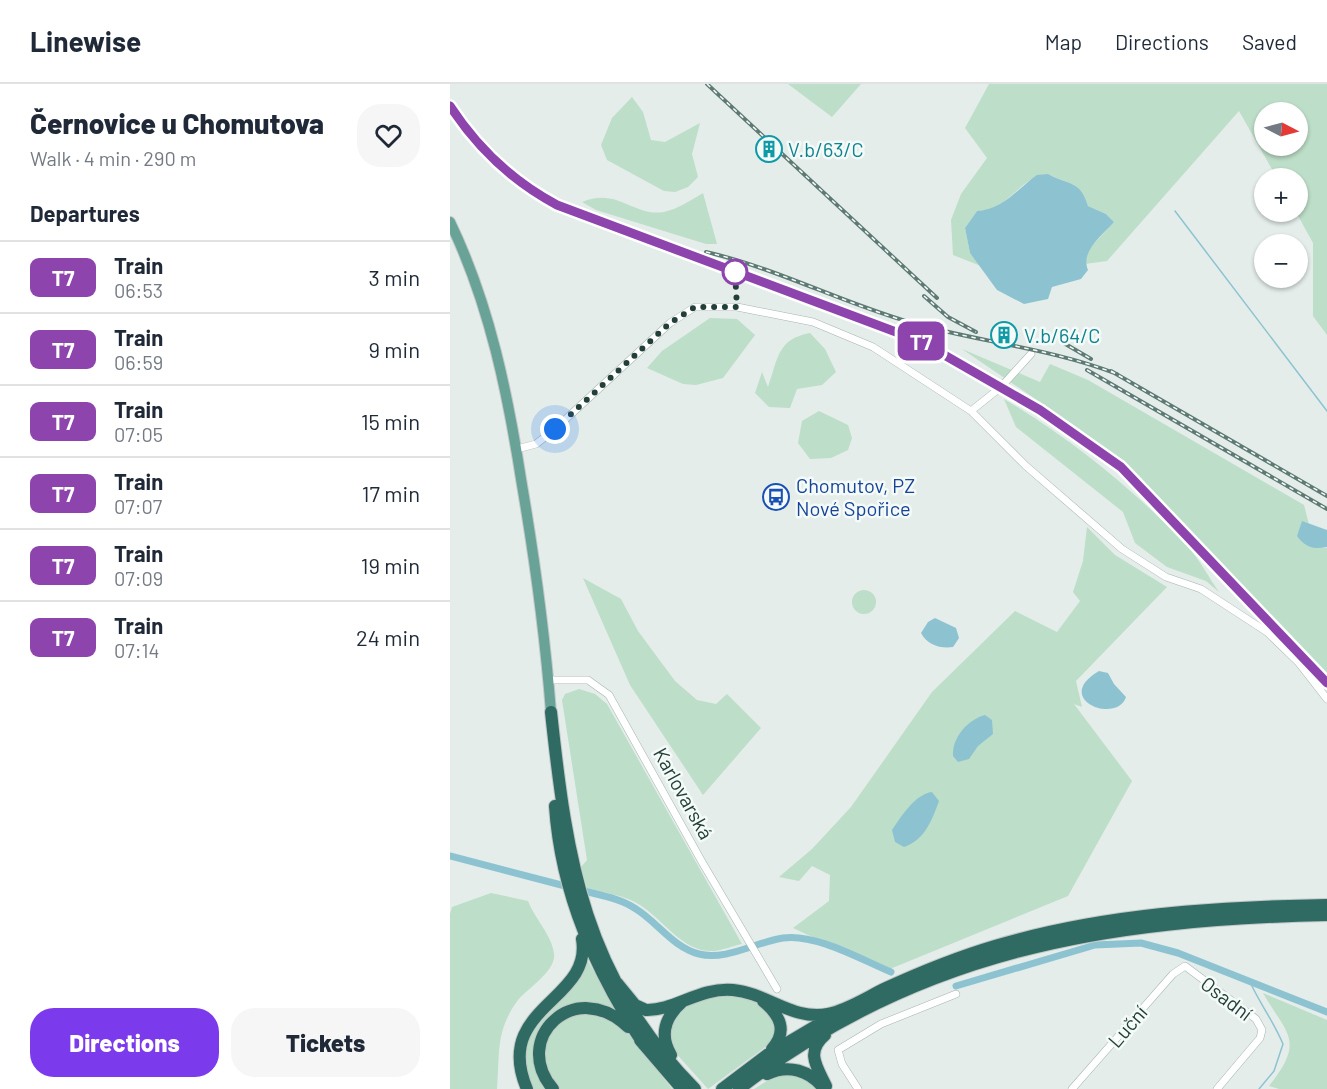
<!DOCTYPE html>
<meta charset="utf-8">
<style>
:root{--surface:#fff;--page:#f6f6f7;--text:#1f2937;--muted:#747a83;--line:#e0e1e3;--accent:#7c3aed}
body{margin:0;font-family:Barlow,sans-serif;background:var(--page);color:var(--text);height:100vh;display:flex;flex-direction:column;font-size:22px;white-space:nowrap}
*{box-sizing:border-box;margin:0}
p{font-size:20px;color:var(--muted)}
.icon{flex:none;width:33px;height:33px;fill:none;stroke:currentColor;stroke-width:2;stroke-linecap:round;stroke-linejoin:round}
.map{position:relative;flex:1;overflow:hidden}
.sheet{display:flex;flex-direction:column;background:var(--surface);width:450px}
.sheet>*{flex:none}
.badge{padding:0 12px;border-radius:9px;font-size:21px;line-height:39px}
.needle{width:39px;rotate:96deg}
.tools{position:absolute;left:804px;top:18px;display:grid;gap:12px}
.tools a{display:grid;place-items:center;width:54px;height:54px;border-radius:50%;background:var(--surface);box-shadow:0 2px 4px #0004;font-size:30px}
.you{position:absolute;width:30px;height:30px;margin:-15px;border:4px solid #fff;border-radius:50%;background:#1a73e8;box-shadow:0 0 0 9px #1a73e833}
.map>.badge{position:absolute;translate:-50% -50%;box-shadow:0 0 0 3px #fff}
h2{padding:0 30px;font-size:22px;line-height:54px}
.round{display:grid;place-items:center;flex:none;width:63px;height:63px;border-radius:24px;background:var(--page)}
.headline{display:flex;align-items:center;justify-content:space-between;height:102px;padding:0 30px}
h1{font-size:28px;font-weight:800;line-height:45px}
.action{display:flex;gap:12px;margin-top:auto;padding:12px 30px}
.action a{flex:1;height:69px;border-radius:24px;background:var(--accent);color:#fff;font-size:24px;font-weight:800;line-height:69px;text-align:center}
.action a+a{background:var(--page);color:var(--text)}
ul{padding:0;list-style:none}
li{display:flex;align-items:center;gap:18px;height:72px;padding:0 30px;border-top:2px solid var(--line)}
li div{flex:1}
li b{display:block;font-size:22px}
li em{font-style:normal}
li .badge{min-width:66px;font-weight:700;text-align:center}
header{display:flex;align-items:center;gap:36px;box-sizing:border-box;height:84px;padding:0 30px;background:var(--surface);border-bottom:2px solid var(--line)}
header strong{font-size:28px}
nav{display:flex;gap:33px;margin-inline-start:auto;font-size:21px}
main{display:flex;flex:1;min-height:0}
.map>svg:first-child{display:block}
.green{fill:#bddec8;fill-rule:evenodd}
.water{fill:#8dc3d1}
.lines{fill:none;stroke-linecap:round;stroke-linejoin:round}
.stream{stroke:#8dc3d1;stroke-width:1.5}
.canal{stroke:#8dc3d1;stroke-width:7}
.street-casing{stroke:#a6b5b1;stroke-width:8}
.primary-casing{stroke:#c1c9c8;stroke-width:12}
.highway-casing{stroke:#c1c9c8;stroke-width:14}
.street{stroke:#fff;stroke-width:7}
.primary{stroke:#69a296;stroke-width:10}
.highway{stroke:#2f6b62;stroke-width:12}
.rail-casing{stroke:#5e7a74;stroke-width:4}
.rail{stroke:#f4faf7;stroke-width:1.5;stroke-dasharray:4.5;stroke-linecap:butt}
.line-casing{stroke:#fff;stroke-width:14}
.line{stroke:#8e44ad;stroke-width:9}
.walk{stroke:#233f39;stroke-width:6;stroke-dasharray:0 10.8}
.stop-dot{fill:#fff;stroke:#8e44ad;stroke-width:3}
.labels{text-anchor:middle;dominant-baseline:central;stroke-width:5;stroke-linejoin:round;paint-order:stroke}
.culture-label{font-size:20px;fill:#0d838f;stroke:#f4faf7;text-anchor:start}
.transit-label{font-size:20px;fill:#164399;stroke:#f4faf7;text-anchor:start}
.street-label{font-size:20px;fill:#233f39;stroke:#f4faf7}
</style>
<header>
<strong>Linewise</strong>
<nav><a>Map</a><a>Directions</a><a>Saved</a></nav>
</header>
<main>
<section class="sheet">
<div class="headline"><div><h1>Černovice u Chomutova</h1><p>Walk · 4 min · 290 m</p></div><a class="round"><svg class="icon" aria-label="heart" viewBox="0 0 24 24"><path d="M12 20l-8-8c-3-5 5-10 8-4 3-6 11-1 8 4z"/></svg></a></div>
<h2>Departures</h2>
<ul>
<li><span class="badge" style="background:#8e44ad;color:#fff">T7</span><div><b>Train</b><p>06:53</p></div><em>3 min</em></li>
<li><span class="badge" style="background:#8e44ad;color:#fff">T7</span><div><b>Train</b><p>06:59</p></div><em>9 min</em></li>
<li><span class="badge" style="background:#8e44ad;color:#fff">T7</span><div><b>Train</b><p>07:05</p></div><em>15 min</em></li>
<li><span class="badge" style="background:#8e44ad;color:#fff">T7</span><div><b>Train</b><p>07:07</p></div><em>17 min</em></li>
<li><span class="badge" style="background:#8e44ad;color:#fff">T7</span><div><b>Train</b><p>07:09</p></div><em>19 min</em></li>
<li><span class="badge" style="background:#8e44ad;color:#fff">T7</span><div><b>Train</b><p>07:14</p></div><em>24 min</em></li>
</ul>
<div class="action"><a>Directions</a><a>Tickets</a></div>
</section>
<div class="map">
<svg width="877" height="1005" viewBox="0 0 877 1005">
<rect width="100%" height="100%" fill="#e4edea"/>
<path class="green" d="M338,0H411L382,33Z
M539,0H877V251L863,232V159L846,128L848,94H827L789,27L657,177L635,180L639,165L664,138L656,130L638,122C630,95 619,102 598,90C593,92 584,93 580,96C561,109 552,126 527,127L515,144L520,169L531,182L503,171L501,136L511,110L537,74L515,44ZM814,28H848V62H814Z
M182,13L193,28L201,56L215,58L250,39L242,70L248,93L238,103L225,108L214,107L157,76L151,61L162,34Z
M253,109L267,160H256L146,126L132,118C168,103 183,133 214,128C228,125 241,116 253,109Z
M260,234L287,235L305,251L273,294L246,301L233,300L197,284L212,267Z
M360,249L375,265L386,288L372,301L347,305L340,324L319,323L305,309L312,288L318,303C328,275 327,255 360,249Z
M512,265L590,298L600,280L638,296L854,421L865,464H877V592L674,379L628,344Z
M554,315C621,355 684,405 738,463C750,476 759,494 769,508L756,497L717,483L685,459L673,428L566,343Z
M369,327L398,341L402,354L398,366L381,374L360,375L348,359L352,337Z
M637,443L665,471L717,503L626,597L632,623L624,620L682,697L618,812L435,887L343,844L379,817L380,791L362,782L349,797L329,793L362,765L401,723L482,608L565,527L607,548L630,517L623,508L633,477Z
M133,494L171,515L188,547L225,597L247,616L266,620L277,610L311,644L253,711L180,601Z
M402 518a12 12 0 1 1 24 0a12 12 0 1 1-24 0Z
M129,605L145,610L157,620L292,860C283,862 273,866 264,867C233,869 214,836 190,821C174,811 155,809 137,804L131,783L137,776L112,616L115,610Z
M41,809L78,817C85,835 102,851 104,870C106,887 78,904 68,916C45,947 50,970 47,1005H0V830L2,823Z
M138,877L167,929L148,921L93,945L99,1005H83C80,996 76,987 75,978C72,933 125,915 138,877Z
M813,909L877,936V1005H829L819,1002C855,956 838,952 813,909Z
M284,910C307,917 316,923 327,944L322,958L258,1005L223,966L219,947C237,912 248,915 284,910Z
M147,928L175,945L222,1005H109C90,985 89,943 118,932C127,929 138,929 147,928Z
M328,990L351,991L368,1005H304Z"/>
<path class="water" d="M598,90C619,102 630,95 638,122L656,130L664,138C653,151 630,167 638,186L631,195L602,203L598,215L574,220L547,206L520,169L515,144L527,127C553,126 567,105 587,91Z
M852,437L877,446V463C864,466 855,463 847,452Z
M485,534L506,544L509,554L503,563C491,565 477,561 471,549L478,538Z
M649,587L658,589L664,600L676,613C667,641 601,615 649,587Z
M535,631L542,636L543,650L528,662L519,675L508,678L503,672C502,654 517,636 535,631Z
M482,708L489,717C482,736 475,756 454,763L445,758L442,746C451,733 465,710 482,708Z"/>
<g class="lines">
<path class="stream" d="M725,127L877,327
M800,898C810,920 824,938 833,960L824,987L809,1005"/>
<path class="canal" d="M0,772L119,803
M130,806C149,811 170,814 186,825C207,838 224,864 249,870C276,877 306,858 333,854C365,849 412,876 441,888
M506,902L645,861L691,859L728,869L877,928"/>
<defs>
<path id="street" d="M521,327L551,303L581,270
M67,365L86,360L105,345L220,239L245,223H287L363,238L423,263L521,327L576,382L672,465L716,493L751,505L817,548L849,579L877,615
M99,596H138L159,611L252,778L327,905
M408,1005L392,980L388,966L431,940L506,910
M622,1005L723,890L735,882L806,935L812,946L810,954L767,1005"/>
<path id="primary" d="M0,138C40,221 58,311 72,401C85,477 95,552 101,628"/>
<path id="highway" d="M101,628C117,778 134,892 245,1005
M105,722C111,810 146,888 194,961
M167,899L185,921L196,926C224,927 250,903 283,906C317,909 343,937 378,930C398,926 417,913 436,904C471,888 508,873 545,862C653,830 765,823 877,821
M313,917C330,931 338,947 322,965
M375,951C355,968 367,983 376,1002
M190,956L232,1005
M221,971C209,951 215,933 232,918
M317,990C338,980 360,986 374,1005
M77,1005C42,923 143,917 132,855
M103,1005C60,955 125,892 178,943
M272,1005L317,971L381,933
M289,1005C468,866 656,836 877,831"/>
</defs>
<use href="#street" class="street-casing"/>
<use href="#primary" class="primary-casing"/>
<use href="#highway" class="highway-casing"/>
<use href="#street" class="street"/>
<use href="#primary" class="primary"/>
<use href="#highway" class="highway"/>
<defs>
<path id="rail" d="M257,0L487,214
M0,22C28,64 62,97 107,121L470,257L590,326L671,383L750,463L877,599
M256,168C326,184 390,218 459,238C528,258 600,264 667,290
M474,212L498,233L526,248
M612,258L641,275
M637,286L877,425
M661,287L877,412"/>
</defs>
<use href="#rail" class="rail-casing"/>
<use href="#rail" class="rail"/>
</g>
<g class="lines">
<defs>
<path id="line" d="M0,22C28,65 62,97 107,121L470,257L590,326L671,383L877,599"/>
</defs>
<use href="#line" class="line-casing"/>
<use href="#line" class="line"/>
<path class="walk" d="M105,345L220,239L245,223H287L285,188"/>
</g>
<defs>
<symbol id="building-ring" viewBox="-11 -11 22 22"><circle r="9.5" fill="#f4faf7" stroke="#0f9aa8" stroke-width="1.5"/><path d="M-4-6H4V6H1V3H-1V6H-4ZM-2.5-4.3h1.7v1.8h-1.7ZM.8-4.3h1.7v1.8H.8ZM-2.5-1h1.7V.8h-1.7ZM.8-1h1.7V.8H.8Z" fill="#0f9aa8"/></symbol>
<symbol id="bus-ring" viewBox="-11 -11 22 22"><circle r="9.5" fill="#f4faf7" stroke="#1a4fb4" stroke-width="1.5"/><path d="M-5-6H5V4H4V6H2V4H-2V6H-4V4H-5ZM-3.5-4V0h7V-4ZM-3.5 1.2v1.5H-2V1.2ZM2 1.2v1.5H3.5V1.2Z" fill="#1a4fb4"/></symbol>
</defs>
<g fill-rule="evenodd">
<use href="#building-ring" x="304" y="50" width="30" height="30"/>
<use href="#building-ring" x="539" y="236" width="30" height="30"/>
<use href="#bus-ring" x="311" y="398" width="30" height="30"/>
</g>
<circle class="stop-dot" cx="285" cy="188" r="12"/>
<g class="labels">
<g class="culture-label">
<text x="338" y="65">V.b/63/C</text>
<text x="574" y="251">V.b/64/C</text>
</g>
<g class="transit-label">
<text x="346" y="401">Chomutov, PZ<tspan x="346" dy="23">Nové Spořice</tspan></text>
</g>
<g class="street-label">
<text transform="translate(234 709) rotate(61)">Karlovarská</text>
<text transform="translate(777 914) rotate(37)">Osadní</text>
<text transform="translate(677 942) rotate(-49)">Luční</text>
</g>
</g>
</svg>
<div class="tools">
<a><svg class="needle" viewBox="-14 -14 28 28"><path d="M0-13l5 13h-10z" fill="#e53935"/><path d="M0 13l5-13h-10z" fill="#747a83"/></svg></a>
<a>+</a>
<a>−</a>
</div>
<div class="you" style="left:105px;top:345px"></div>
<b class="badge" style="left:471px;top:257px;background:#8e44ad;color:#fff">T7</b>
</div>
</main>
